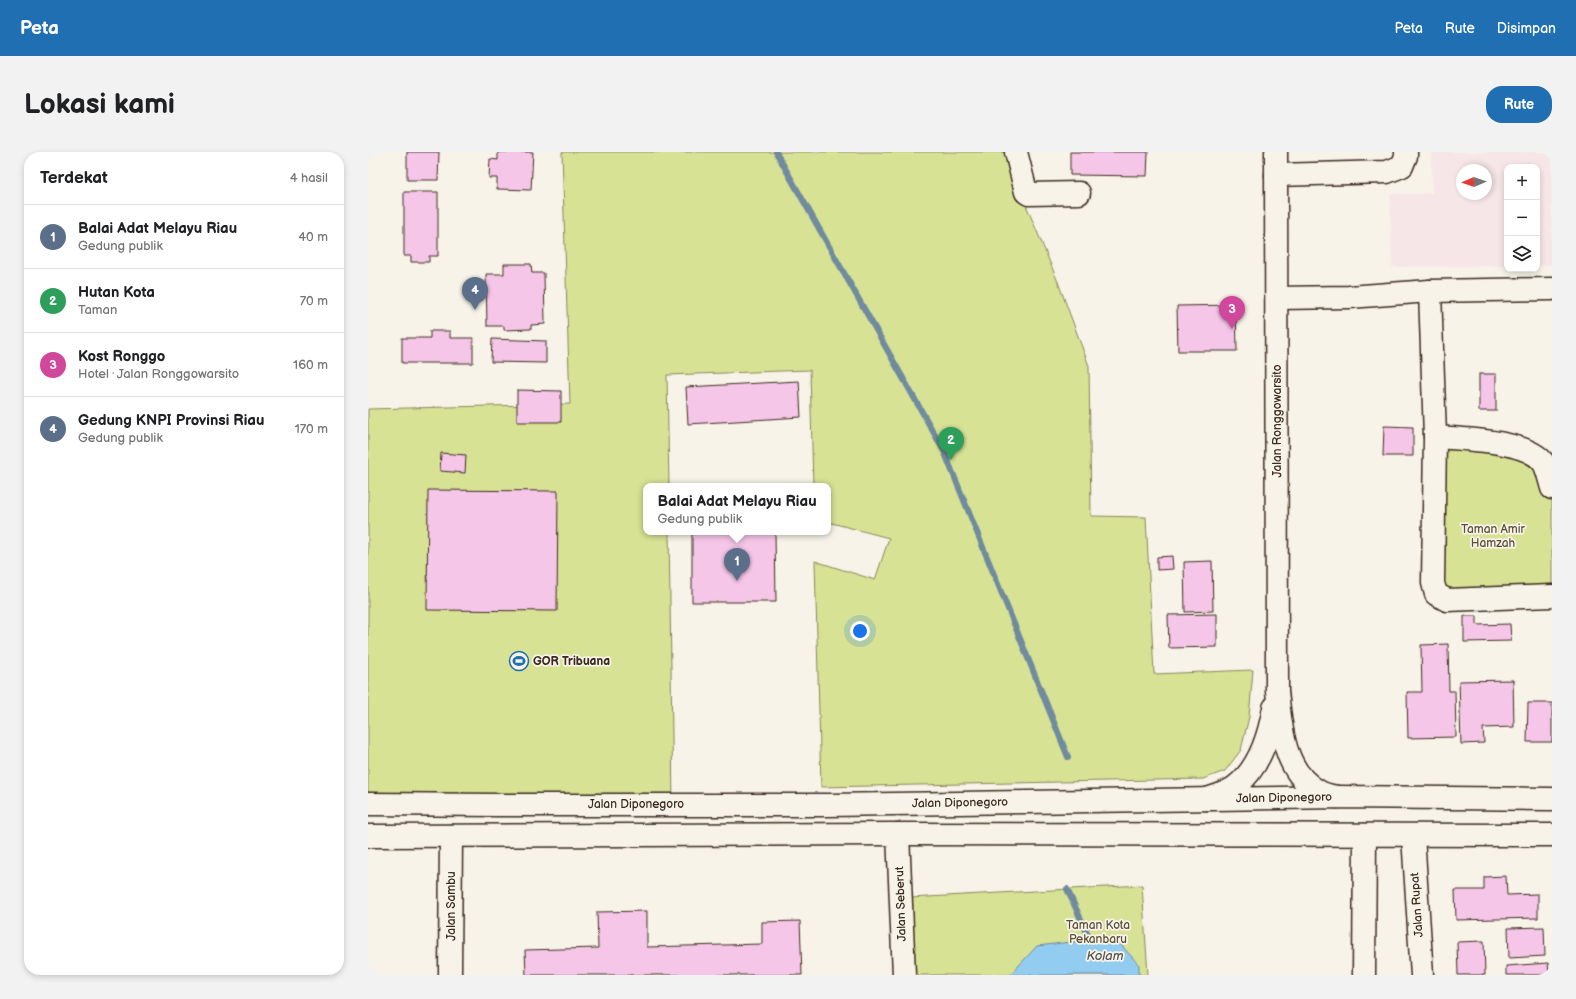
<!DOCTYPE html>
<html lang="id">
<head>
<meta charset="utf-8">
<style>
	:root { --surface:#fff; --page:#f2f2f2; --text:#202124; --muted:#757577; --line:#e0e0e0; --accent:#1f6fb2 }
	body { margin:0; font-family:"Balsamiq Sans",sans-serif; background:var(--page); color:var(--text) }
	.controls { position:absolute; right:12px; top:12px; display:grid; overflow:hidden; border-radius:8px; box-shadow:0 2px 6px #0003 }
	.controls button { width:36px; height:36px; display:grid; place-items:center; padding:0; border:0; border-bottom:1px solid var(--line); background:var(--surface); color:var(--text); font:20px sans-serif }
	.compass { position:absolute; left:1088px; top:12px; width:36px; height:36px; border-radius:50%; background:var(--surface); box-shadow:0 2px 6px #0003; rotate:268deg }
	.you { position:absolute; left:492px; top:479px; width:14px; height:14px; margin:-10px; border:3px solid #fff; border-radius:50%; background:#1a73e8; box-shadow:0 0 0 6px #1a73e833 }
	.badge { display:grid; place-items:center; width:26px; height:26px; border-radius:50%; background:var(--accent); color:#fff; font-size:13px; font-weight:700 }
	.pin { position:absolute; translate:-50% -33px; filter:drop-shadow(0 1px 2px #0008) }
	.pin::after { content:''; position:absolute; top:21px; width:14px; height:12px; background:inherit; clip-path:polygon(0 0,100% 0,50% 100%) }
	.popup { position:absolute; left:275px; top:331px; width:188px; height:52px; box-sizing:border-box; display:grid; place-content:center; border-radius:8px; background:var(--surface); filter:drop-shadow(0 1px 3px #0005); font-size:13px; white-space:nowrap; color:var(--muted) }
	.popup b { font-size:15px; color:var(--text) }
	.popup::after { content:''; position:absolute; left:50%; top:100%; margin-left:-8px; border:8px solid transparent; border-top-color:var(--surface) }
	.list { margin:0; padding:0; list-style:none }
	h2 { display:flex; justify-content:space-between; align-items:center; height:52px; margin:0; padding:0 16px; font-size:17px }
	h2 small { font-size:13px; font-weight:400; color:var(--muted) }
	.list li { display:grid; grid-template-columns:26px 1fr auto; gap:12px; align-items:center; box-sizing:border-box; height:64px; padding:0 16px; border-top:1px solid var(--line) }
	.list b { display:block; font-size:15px; white-space:nowrap }
	.list p { margin:0; font-size:13px; white-space:nowrap; color:var(--muted) }
	.list em { font-size:13px; font-style:normal; color:var(--muted) }
	.icon { flex:none; width:22px; height:22px; fill:none; stroke:currentColor; stroke-width:2; stroke-linecap:round; stroke-linejoin:round }
	.map { position:relative; flex:none; width:1184px; height:823px; overflow:hidden; border-radius:16px }
	header { display:flex; align-items:center; gap:24px; box-sizing:border-box; height:56px; padding:0 20px; background:var(--accent); color:#fff }
	header strong { font-size:19px }
	nav { display:flex; gap:22px; margin-inline-start:auto; font-size:14px }
	.intro { display:flex; align-items:center; justify-content:space-between; box-sizing:border-box; height:96px; padding:0 24px }
	h1 { margin:0; font-size:28px }
	.button { padding:10px 18px; border-radius:16px; background:var(--accent); color:#fff; font-size:14px; font-weight:700 }
	main { display:flex; gap:24px; padding:0 24px }
	aside { flex:1; background:var(--surface); border-radius:16px; box-shadow:0 2px 6px #0003 }
	.map>svg:first-child { display:block }
</style>
</head>
<body>
<header>
<strong>Peta</strong>
<nav><a>Peta</a><a>Rute</a><a>Disimpan</a></nav>
</header>
<div class="intro"><h1>Lokasi kami</h1><a class="button">Rute</a></div>
<main>
<aside>
<h2>Terdekat<small>4 hasil</small></h2>
<ul class="list">
<li><span class="badge" style="background:#5c6f8a">1</span><div><b>Balai Adat Melayu Riau</b><p>Gedung publik</p></div><em>40 m</em></li>
<li><span class="badge" style="background:#2e9e5b">2</span><div><b>Hutan Kota</b><p>Taman</p></div><em>70 m</em></li>
<li><span class="badge" style="background:#d1479c">3</span><div><b>Kost Ronggo</b><p>Hotel · Jalan Ronggowarsito</p></div><em>160 m</em></li>
<li><span class="badge" style="background:#5c6f8a">4</span><div><b>Gedung KNPI Provinsi Riau</b><p>Gedung publik</p></div><em>170 m</em></li>
</ul>
</aside>
<div class="map">
<svg width="1184" height="823" viewBox="0 0 1184 823">
	<rect width="100%" height="100%" fill="#f7f3e8"/>
	<filter id="ink" filterUnits="userSpaceOnUse"><feTurbulence type="fractalNoise" baseFrequency=".025" numOctaves="2"/><feDisplacementMap in="SourceGraphic" scale="8" xChannelSelector="R" yChannelSelector="G"/><feConvolveMatrix kernelMatrix="1 2 1 2 8 2 1 2 1" color-interpolation-filters="sRGB"/></filter>
	<g filter="url(#ink)">
		<path fill="#f7e6e8" fill-rule="evenodd" d="M 1063,0 L 1184,0 L 1184,113 L 1169,114 L 1169,15 L 1139,15 L 1139,114 L 1024,115 L 1022,42 L 1064,41 ZM 1094,18 L 1118,18 L 1118,42 L 1094,42 Z"/>
		<g fill="#d7e295" stroke="#89865a">
			<path d="M 194,0 L 643,0 L 651,36 L 690,130 L 721,214 L 723,364 L 778,365 L 786,522 L 885,518 L 881,565 L 873,598 L 857,619 L 835,627 L 453,635 L 447,409 L 507,428 L 521,386 L 460,370 L 460,334 L 445,334 L 442,218 L 299,223 L 301,334 L 278,334 L 278,380 L 301,380 L 305,652 L 0,651 L 0,257 L 202,252 Z"/>
			<path d="M 1067,285 L 1157,297 L 1184,336 L 1184,444 L 1068,442 Z"/>
			<path d="M 774,733 L 780,823 L 546,823 L 542,746 Z"/>
		</g>
		<path fill="#92ccf1" stroke="#6f8b9d" d="M 746,785 L 771,813 L 771,823 L 642,823 L 669,794 Z"/>
		<g fill="none" stroke-linecap="round" stroke-linejoin="round">
			<g stroke="#6f8b9d" stroke-width="6">
				<path d="M 408,0 L 576,299 L 700,605"/>
				<path d="M 699,737 L 722,787"/>
			</g>
		</g>
		<g fill="#f6c6e8" stroke="#3b2a1e">
			<path d="M 39,0 L 71,0 L 70,28 L 39,28 Z"/>
			<path d="M 130,0 L 165,0 L 163,38 L 129,37 L 129,26 L 121,26 L 122,7 L 130,8 Z"/>
			<path d="M 702,0 L 780,0 L 779,24 L 702,23 Z"/>
			<path d="M 36,40 L 70,40 L 70,104 L 61,104 L 61,110 L 43,110 L 43,104 L 36,104 Z"/>
			<path d="M 136,112 L 163,112 L 164,121 L 176,121 L 177,172 L 163,173 L 163,177 L 136,178 L 136,174 L 119,174 L 118,122 L 136,122 Z"/>
			<path d="M 868,153 L 869,199 L 810,199 L 809,154 Z"/>
			<path d="M 62,179 L 82,179 L 82,186 L 105,186 L 105,211 L 34,211 L 34,186 L 62,186 Z"/>
			<path d="M 124,187 L 178,189 L 178,211 L 123,210 Z"/>
			<rect x="1111" y="222" width="17" height="37"/>
			<path d="M 431,229 L 433,265 L 320,272 L 318,235 Z"/>
			<path d="M 149,238 L 193,239 L 193,270 L 149,270 Z"/>
			<path d="M 1016,274 L 1045,275 L 1045,304 L 1015,304 Z"/>
			<path d="M 73,301 L 98,303 L 97,321 L 72,319 Z"/>
			<path d="M 60,338 L 190,339 L 189,459 L 59,458 Z"/>
			<path d="M 324,380 L 407,380 L 408,450 L 324,450 Z"/>
			<path d="M 804,404 L 805,417 L 789,418 L 789,405 Z"/>
			<path d="M 844,409 L 845,459 L 817,460 L 816,410 Z"/>
			<path d="M 849,462 L 849,495 L 801,496 L 800,463 Z"/>
			<path d="M 1096,464 L 1109,464 L 1109,473 L 1142,472 L 1143,489 L 1096,490 Z"/>
			<path d="M 1080,492 L 1081,539 L 1087,539 L 1088,585 L 1040,586 L 1039,540 L 1054,540 L 1053,493 Z"/>
			<path d="M 1145,528 L 1146,575 L 1115,576 L 1116,591 L 1093,592 L 1091,529 Z"/>
			<path d="M 1160,551 L 1184,551 L 1184,590 L 1159,590 Z"/>
			<path d="M 1138,724 L 1139,743 L 1170,742 L 1170,766 L 1088,768 L 1087,738 L 1116,738 L 1116,725 Z"/>
			<path d="M 279,759 L 279,795 L 394,792 L 394,770 L 432,769 L 434,823 L 158,823 L 157,798 L 230,796 L 229,760 Z"/>
			<path d="M 1176,775 L 1177,804 L 1141,806 L 1140,776 Z"/>
			<path d="M 1116,789 L 1117,823 L 1090,823 L 1089,790 Z"/>
			<path d="M 1180,811 L 1181,823 L 1138,823 L 1138,814 Z"/>
		</g>
		<g fill="none" stroke-linecap="round" stroke-linejoin="round">
			<defs>
				<g id="minor">
					<path d="M 648,0 L 658,40 L 661,42 L 711,41"/>
					<path d="M 908,0 L 909,539 C 913,575 915,621 952,640 C 957,643 964,644 969,645"/>
					<path d="M 908,23 L 1019,20 L 1034,14 L 1038,4 L 1038,0"/>
					<path d="M 1062,139 L 1067,285 L 1065,431 L 1068,442 L 1079,448 L 1184,444"/>
					<path d="M 909,146 L 981,145 L 1062,139 L 1184,137"/>
					<path d="M 1067,285 C 1094,287 1158,288 1175,310 C 1179,315 1182,330 1184,336"/>
					<path d="M 839,647 C 848,644 859,641 867,635 C 891,617 901,584 906,556"/>
					<path d="M 530,682 L 536,823"/>
					<path d="M 1045,684 L 1054,823"/>
					<path d="M 82,823 L 83,684"/>
					<path d="M 996,823 L 997,683"/>
				</g>
				<g id="major">
					<path d="M 0,652 L 130,653 L 461,653 L 969,645 L 1184,647"/>
					<path d="M 0,684 L 530,682 L 1184,683"/>
				</g>
			</defs>
			<use href="#minor" stroke="#3b2a1e" stroke-width="25"/>
			<use href="#major" stroke="#3b2a1e" stroke-width="25"/>
			<use href="#minor" stroke="#f7f3e8" stroke-width="22"/>
			<use href="#major" stroke="#f7f3e8" stroke-width="22"/>
		</g>
	</g>
	<defs>
		<symbol id="stadium-ring" viewBox="-11 -11 22 22"><circle r="9.5" fill="#f7f3e8" stroke="#1f6fb2" stroke-width="1.5"/><path d="M0-5a6.5 5 0 1 0 0 10a6.5 5 0 1 0 0-10ZM-3.5-1.8h7v3.6h-7Z" fill="#1f6fb2"/></symbol>
	</defs>
	<g fill-rule="evenodd">
		<use href="#stadium-ring" x="140" y="498" width="22" height="22"/>
	</g>
	<g text-anchor="middle" dominant-baseline="central" stroke-width="3.5" stroke-linejoin="round" paint-order="stroke">
		<g font-size="12" fill="#3b2a1e" stroke="#f7f3e8">
			<text transform="translate(909 269) rotate(-90)">Jalan Ronggowarsito</text>
			<text transform="translate(916 646) rotate(-1)">Jalan Diponegoro</text>
			<text transform="translate(592 651) rotate(-1)">Jalan Diponegoro</text>
			<text x="268" y="652">Jalan Diponegoro</text>
			<text transform="translate(533 752) rotate(-92)">Jalan Seberut</text>
			<text transform="translate(1049 753) rotate(-94)">Jalan Rupat</text>
			<text transform="translate(83 754) rotate(-90)">Jalan Sambu</text>
		</g>
		<g font-size="12" fill="#5a4f36" stroke="#f7f3e8">
			<text x="1125" y="377">Taman Amir<tspan x="1125" dy="14">Hamzah</tspan></text>
			<text x="730" y="773">Taman Kota<tspan x="730" dy="14">Pekanbaru</tspan></text>
		</g>
		<g font-size="12" font-weight="bold" fill="#3b2a1e" stroke="#f7f3e8" text-anchor="start">
			<text x="165" y="509">GOR Tribuana</text>
		</g>
		<g font-size="13" font-style="italic" fill="#515253" stroke="#f7f3e8">
			<text x="737" y="804">Kolam</text>
		</g>
	</g>
</svg>
<div class="controls">
<button>+</button>
<button>−</button>
<button><svg class="icon" aria-label="layers" viewBox="0 0 24 24"><path d="M12 4l9 5-9 5-9-5zM3 14l9 5 9-5"/></svg></button>
</div>
<svg class="compass" viewBox="-18 -18 36 36"><path d="M0-13l5 13h-10z" fill="#e53935"/><path d="M0 13l5-13h-10z" fill="#757577"/></svg>
<div class="you"></div>
<div class="pin badge" style="left:369px;top:429px;background:#5c6f8a">1</div>
<div class="popup"><b>Balai Adat Melayu Riau</b>Gedung publik</div>
<div class="pin badge" style="left:583px;top:308px;background:#2e9e5b">2</div>
<div class="pin badge" style="left:864px;top:177px;background:#d1479c">3</div>
<div class="pin badge" style="left:107px;top:158px;background:#5c6f8a">4</div>
</div>
</main>
</body>
</html>
